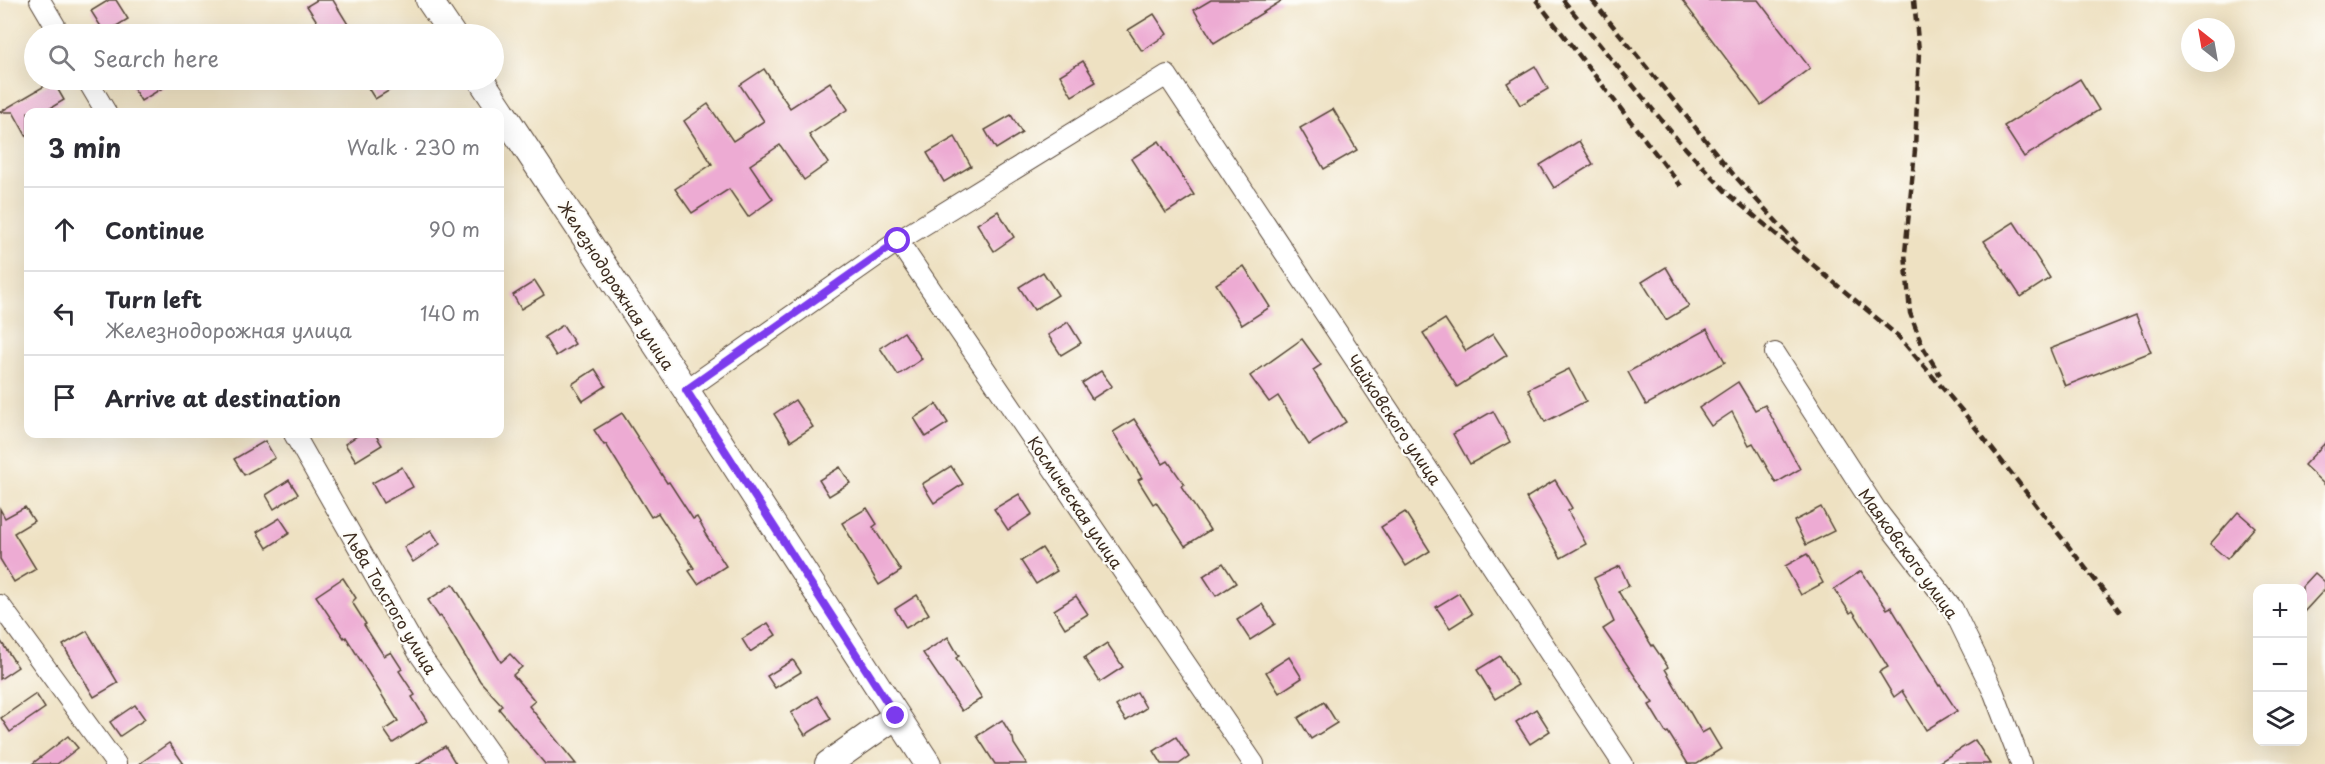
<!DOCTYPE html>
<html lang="en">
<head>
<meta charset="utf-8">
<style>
	:root { --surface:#fff; --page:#f7f7f7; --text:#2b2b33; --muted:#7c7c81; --line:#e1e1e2 }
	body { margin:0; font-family:"Playpen Sans",sans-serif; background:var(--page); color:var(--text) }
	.controls { position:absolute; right:18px; bottom:18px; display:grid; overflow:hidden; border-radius:12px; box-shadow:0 6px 24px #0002 }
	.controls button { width:54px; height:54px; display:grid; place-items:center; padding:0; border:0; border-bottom:2px solid var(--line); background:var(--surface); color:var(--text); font:30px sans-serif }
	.compass { position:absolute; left:2181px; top:18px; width:54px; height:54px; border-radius:50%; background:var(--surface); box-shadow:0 6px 24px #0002; rotate:329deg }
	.stop { position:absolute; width:18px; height:18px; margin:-14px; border:4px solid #7c3aed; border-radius:50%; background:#fff }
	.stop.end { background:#7c3aed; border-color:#fff; box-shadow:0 2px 6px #0008 }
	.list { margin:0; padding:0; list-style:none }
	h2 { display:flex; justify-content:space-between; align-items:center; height:78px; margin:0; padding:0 24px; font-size:26px }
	h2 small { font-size:20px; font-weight:400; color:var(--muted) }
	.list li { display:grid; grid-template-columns:39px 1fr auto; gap:18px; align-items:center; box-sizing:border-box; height:84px; padding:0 24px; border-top:2px solid var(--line) }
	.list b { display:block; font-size:22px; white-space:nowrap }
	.list p { margin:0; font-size:20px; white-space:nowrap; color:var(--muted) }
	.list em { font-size:20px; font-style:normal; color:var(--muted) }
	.icon { flex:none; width:33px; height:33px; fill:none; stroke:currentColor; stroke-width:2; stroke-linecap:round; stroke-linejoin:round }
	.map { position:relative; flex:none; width:2325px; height:764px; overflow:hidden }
	.search { position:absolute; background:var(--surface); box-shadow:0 6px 24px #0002; left:24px; top:24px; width:480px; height:66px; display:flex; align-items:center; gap:15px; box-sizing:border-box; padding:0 21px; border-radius:33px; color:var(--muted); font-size:22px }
	.panel { position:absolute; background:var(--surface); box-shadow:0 6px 24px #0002; left:24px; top:108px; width:480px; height:330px; border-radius:12px }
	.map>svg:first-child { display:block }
</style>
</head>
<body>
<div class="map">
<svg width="2325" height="764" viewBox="0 0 2325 764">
	<rect width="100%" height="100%" fill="#fdfcf7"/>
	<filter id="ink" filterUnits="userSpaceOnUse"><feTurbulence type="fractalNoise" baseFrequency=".0167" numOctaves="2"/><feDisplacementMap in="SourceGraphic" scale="12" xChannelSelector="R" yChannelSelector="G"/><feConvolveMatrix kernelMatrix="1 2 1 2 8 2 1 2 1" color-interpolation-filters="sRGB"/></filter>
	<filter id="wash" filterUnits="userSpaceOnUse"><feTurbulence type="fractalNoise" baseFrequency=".008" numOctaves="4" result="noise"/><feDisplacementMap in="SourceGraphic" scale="24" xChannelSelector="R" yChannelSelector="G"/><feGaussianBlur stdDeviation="1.35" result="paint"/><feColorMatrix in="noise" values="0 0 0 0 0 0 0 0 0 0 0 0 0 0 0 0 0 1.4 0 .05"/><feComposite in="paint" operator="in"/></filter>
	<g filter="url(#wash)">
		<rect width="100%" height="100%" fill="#eee1c2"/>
		<g id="blocks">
			<g fill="#edabd3">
				<path d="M 109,0 L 116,0 L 128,19 L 105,33 L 91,11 Z"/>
				<path d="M 317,0 L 333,0 L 354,34 L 325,34 L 307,6 Z"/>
				<path d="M 1211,0 L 1283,0 L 1214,43 L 1194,10 Z"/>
				<path d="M 1682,0 L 1758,0 L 1810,68 L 1761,105 Z"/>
				<path d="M 1154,14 L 1167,34 L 1142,51 L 1128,30 Z"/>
				<path d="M 1083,61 L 1096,82 L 1072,96 L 1060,75 Z"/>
				<path d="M 1535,66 L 1548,89 L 1520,105 L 1507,83 Z"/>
				<path d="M 764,69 L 790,108 L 830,82 L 848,109 L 809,135 L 828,163 L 804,180 L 780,145 L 750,165 L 773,199 L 748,217 L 729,189 L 692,213 L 675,189 L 712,164 L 684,121 L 708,104 L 733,141 L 764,121 L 740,85 Z"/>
				<path d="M 2080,79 L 2099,110 L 2024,157 L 2004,126 Z"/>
				<path d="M 143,80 L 176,80 L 141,101 L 132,86 Z"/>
				<path d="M 363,80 L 407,80 L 375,99 Z"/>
				<path d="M 53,81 L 64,100 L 44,112 L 28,112 L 28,139 L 13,112 L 0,112 Z"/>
				<path d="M 1333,109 L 1357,150 L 1324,169 L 1300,128 Z"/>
				<path d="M 1011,115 L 1022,133 L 996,149 L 985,130 Z"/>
				<path d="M 955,137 L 971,166 L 944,182 L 927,153 Z"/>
				<path d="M 1159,141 L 1194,195 L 1166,213 L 1131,159 Z"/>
				<path d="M 1579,141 L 1593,164 L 1554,188 L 1540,165 Z"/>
				<path d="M 998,211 L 1014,237 L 994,251 L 977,224 Z"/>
				<path d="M 2014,222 L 2050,278 L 2021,297 L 1984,241 Z"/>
				<path d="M 1244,266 L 1270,307 L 1242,325 L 1216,284 Z"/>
				<path d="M 1666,267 L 1689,306 L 1666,320 L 1642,282 Z"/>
				<path d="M 1043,272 L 1058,295 L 1034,310 L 1019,287 Z"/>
				<path d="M 535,281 L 544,295 L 521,309 L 513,295 Z"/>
				<path d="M 2136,315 L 2151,352 L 2065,386 L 2050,349 Z"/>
				<path d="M 1445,319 L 1466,351 L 1493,334 L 1507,355 L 1457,387 L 1423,333 Z"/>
				<path d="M 1068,322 L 1081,343 L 1061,355 L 1048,335 Z"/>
				<path d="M 563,325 L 575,344 L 556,356 L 544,337 Z"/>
				<path d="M 1707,329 L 1725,362 L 1646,405 L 1628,372 Z"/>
				<path d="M 904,332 L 922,359 L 898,375 L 880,348 Z"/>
				<path d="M 1302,339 L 1321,365 L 1313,370 L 1346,422 L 1309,445 L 1278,396 L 1269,402 L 1250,376 Z"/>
				<path d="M 595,369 L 606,386 L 583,401 L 572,384 Z"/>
				<path d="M 1569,369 L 1586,401 L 1545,422 L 1528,389 Z"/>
				<path d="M 1101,371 L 1112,386 L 1092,399 L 1082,383 Z"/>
				<path d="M 1738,382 L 1755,410 L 1765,405 L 1800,469 L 1776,483 L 1753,443 L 1749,445 L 1732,412 L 1711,426 L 1699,408 Z"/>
				<path d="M 795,400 L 813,427 L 791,441 L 774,414 Z"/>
				<path d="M 936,404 L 948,423 L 926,437 L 914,418 Z"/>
				<path d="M 1493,411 L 1510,442 L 1470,464 L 1453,434 Z"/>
				<path d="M 622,413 L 667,483 L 669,482 L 693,519 L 697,517 L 705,531 L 704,532 L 726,566 L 698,584 L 689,571 L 694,568 L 658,513 L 651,517 L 606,444 L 604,445 L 594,430 Z"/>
				<path d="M 1134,419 L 1163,464 L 1168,461 L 1184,484 L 1181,486 L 1210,530 L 1185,546 L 1156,502 L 1153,504 L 1138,480 L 1142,478 L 1113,432 Z"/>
				<path d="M 360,434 L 375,434 L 382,445 L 356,461 L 345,444 Z"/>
				<path d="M 265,441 L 275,458 L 244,475 L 234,459 Z"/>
				<path d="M 2325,443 L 2325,485 L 2304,465 Z"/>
				<path d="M 951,466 L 963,484 L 934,503 L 922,484 Z"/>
				<path d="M 402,467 L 413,487 L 383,503 L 372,483 Z"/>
				<path d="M 840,467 L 850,483 L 829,496 L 819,480 Z"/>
				<path d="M 289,480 L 298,494 L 274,509 L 266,495 Z"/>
				<path d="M 1555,480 L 1572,508 L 1568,511 L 1586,544 L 1561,558 L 1526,498 Z"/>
				<path d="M 1019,494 L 1032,514 L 1008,530 L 994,509 Z"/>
				<path d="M 25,507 L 34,521 L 14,533 L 36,569 L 14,582 L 0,559 L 0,509 L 5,518 Z"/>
				<path d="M 1821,507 L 1834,531 L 1806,545 L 1794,521 Z"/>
				<path d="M 867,508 L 877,524 L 873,527 L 901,571 L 879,585 L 842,523 Z"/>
				<path d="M 1405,512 L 1430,551 L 1406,566 L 1381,527 Z"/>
				<path d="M 2238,512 L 2255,527 L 2227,559 L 2210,544 Z"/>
				<path d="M 280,518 L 290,533 L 267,548 L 257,532 Z"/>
				<path d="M 431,530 L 440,544 L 413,562 L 404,547 Z"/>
				<path d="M 1042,548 L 1057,571 L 1036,584 L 1021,561 Z"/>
				<path d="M 1807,554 L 1823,583 L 1801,595 L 1785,566 Z"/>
				<path d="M 1223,563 L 1236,583 L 1216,596 L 1203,576 Z"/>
				<path d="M 1620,566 L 1629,586 L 1618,591 L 1652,646 L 1653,645 L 1668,667 L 1665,669 L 1702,733 L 1709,729 L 1721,749 L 1697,764 L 1688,764 L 1668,732 L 1666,733 L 1649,705 L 1653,703 L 1603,629 L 1614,622 L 1594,578 Z"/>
				<path d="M 1861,571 L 1887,609 L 1891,607 L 1939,686 L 1940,685 L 1957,711 L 1926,730 L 1902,691 L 1894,697 L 1879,672 L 1888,667 L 1853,611 L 1850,613 L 1834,589 Z"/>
				<path d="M 2315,573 L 2325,582 L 2325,589 L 2302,614 L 2302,587 Z"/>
				<path d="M 343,578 L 356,598 L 352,602 L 366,624 L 364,625 L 384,656 L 391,652 L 402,669 L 399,671 L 415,695 L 412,697 L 427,721 L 393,743 L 384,730 L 398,721 L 346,637 L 344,638 L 316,596 Z"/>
				<path d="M 453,584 L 501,662 L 510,654 L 522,667 L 513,675 L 535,701 L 529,706 L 576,764 L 545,764 L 499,709 L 502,705 L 480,681 L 441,616 L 439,617 L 428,600 Z"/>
				<path d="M 1459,593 L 1472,614 L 1450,628 L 1436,607 Z"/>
				<path d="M 917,595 L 929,614 L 906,628 L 895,609 Z"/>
				<path d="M 1076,596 L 1088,614 L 1065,628 L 1054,610 Z"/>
				<path d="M 1262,604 L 1275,624 L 1250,640 L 1237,620 Z"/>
				<path d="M 768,623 L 776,635 L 750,652 L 742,639 Z"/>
				<path d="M 87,631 L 118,683 L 94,697 L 63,645 Z"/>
				<path d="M 948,637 L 959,656 L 956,658 L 982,698 L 962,711 L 923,653 Z"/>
				<path d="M 0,640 L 18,667 L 0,679 Z"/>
				<path d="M 1107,643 L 1123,667 L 1100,682 L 1084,658 Z"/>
				<path d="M 1500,656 L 1518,685 L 1495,699 L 1477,670 Z"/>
				<path d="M 1289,657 L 1302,678 L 1279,693 L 1266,672 Z"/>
				<path d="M 793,660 L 801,672 L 775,688 L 767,676 Z"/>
				<path d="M 1137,692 L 1146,708 L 1126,721 L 1116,706 Z"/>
				<path d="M 36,694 L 45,708 L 10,732 L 1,718 Z"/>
				<path d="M 817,696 L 831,719 L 805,735 L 791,713 Z"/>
				<path d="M 1324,702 L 1337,723 L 1311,739 L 1298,718 Z"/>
				<path d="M 135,705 L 145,719 L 120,736 L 110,722 Z"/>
				<path d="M 1536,709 L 1550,731 L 1530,744 L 1516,722 Z"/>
				<path d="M 1002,720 L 1013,738 L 1014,744 L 1027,764 L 995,764 L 977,736 Z"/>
				<path d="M 68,736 L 78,748 L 57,764 L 32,764 Z"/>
				<path d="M 1176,737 L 1189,757 L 1179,764 L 1162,764 L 1154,751 Z"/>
				<path d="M 1975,740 L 1990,764 L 1936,764 Z"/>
				<path d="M 169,743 L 184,764 L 139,764 Z"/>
				<path d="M 445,746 L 456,764 L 417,764 Z"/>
			</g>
		</g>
	</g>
	<g filter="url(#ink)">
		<use href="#blocks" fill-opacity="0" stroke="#564537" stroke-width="1.5"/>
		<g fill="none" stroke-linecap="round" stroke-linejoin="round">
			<defs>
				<g id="minor">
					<path d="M 40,0 L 60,34"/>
					<path d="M 87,80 L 106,112"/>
					<path d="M 898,241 L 1254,764"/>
					<path d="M 1775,353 L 1875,508 L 1953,609 L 1994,693 L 2021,764"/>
					<path d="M 686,390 L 898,241 L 1167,75 L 1623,764"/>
					<path d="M 294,434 L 418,652 L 497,764"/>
					<path d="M 0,605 L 116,764"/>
				</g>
				<g id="tertiary">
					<path d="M 429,0 L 452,34"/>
					<path d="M 481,80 L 686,390 L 928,764"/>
					<path d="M 828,764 L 896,716"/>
				</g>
			</defs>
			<use href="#minor" stroke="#564537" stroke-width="22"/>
			<use href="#tertiary" stroke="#564537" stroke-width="28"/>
			<use href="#minor" stroke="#fff" stroke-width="20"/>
			<use href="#tertiary" stroke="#fff" stroke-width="26"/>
			<g stroke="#3b2a1e" stroke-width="4.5" stroke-dasharray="9 4.5" stroke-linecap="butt">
				<path d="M 1536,0 L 1681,186"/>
				<path d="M 1563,0 L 1677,139 L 1727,193 L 1898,336 L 1964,413 L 2120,612"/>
				<path d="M 1592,0 L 1733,174 L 1797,244"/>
				<path d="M 1914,0 L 1919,51 L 1915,150 L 1905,253 L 1910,313 L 1923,347 L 1940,375"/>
			</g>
		</g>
	</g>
	<g fill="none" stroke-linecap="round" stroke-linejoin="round" filter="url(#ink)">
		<path stroke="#7c3aed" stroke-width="8" d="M 896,716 L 686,390 L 898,241"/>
	</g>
	<g text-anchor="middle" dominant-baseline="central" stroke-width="4.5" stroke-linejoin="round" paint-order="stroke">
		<g font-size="16" fill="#3b2a1e" stroke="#fdfcf7">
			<text transform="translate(617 285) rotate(57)">Железнодорожная улица</text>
			<text transform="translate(1395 419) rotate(56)">Чайковского улица</text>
			<text transform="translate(1076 502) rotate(56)">Космическая улица</text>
			<text transform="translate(1909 553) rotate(54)">Маяковского улица</text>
			<text transform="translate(391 602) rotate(59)">Льва Толстого улица</text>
		</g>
	</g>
</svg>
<div class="controls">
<button>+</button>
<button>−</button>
<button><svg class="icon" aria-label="layers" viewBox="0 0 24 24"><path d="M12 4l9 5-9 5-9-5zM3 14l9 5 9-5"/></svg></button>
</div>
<svg class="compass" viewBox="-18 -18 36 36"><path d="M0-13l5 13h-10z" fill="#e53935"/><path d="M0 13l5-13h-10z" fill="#7c7c81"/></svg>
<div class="stop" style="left:898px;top:241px"></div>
<div class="stop end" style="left:896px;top:716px"></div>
<div class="search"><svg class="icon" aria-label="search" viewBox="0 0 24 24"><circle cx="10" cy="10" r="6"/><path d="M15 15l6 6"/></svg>Search here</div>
<section class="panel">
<h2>3 min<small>Walk · 230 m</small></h2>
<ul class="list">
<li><svg class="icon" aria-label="ahead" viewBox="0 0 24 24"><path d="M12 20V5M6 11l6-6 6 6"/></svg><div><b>Continue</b></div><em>90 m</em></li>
<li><svg class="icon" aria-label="left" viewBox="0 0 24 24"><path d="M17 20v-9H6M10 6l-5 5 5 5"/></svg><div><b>Turn left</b><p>Железнодорожная улица</p></div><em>140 m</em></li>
<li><svg class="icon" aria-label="arrive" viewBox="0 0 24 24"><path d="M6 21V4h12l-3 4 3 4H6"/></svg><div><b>Arrive at destination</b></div></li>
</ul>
</section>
</div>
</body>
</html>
